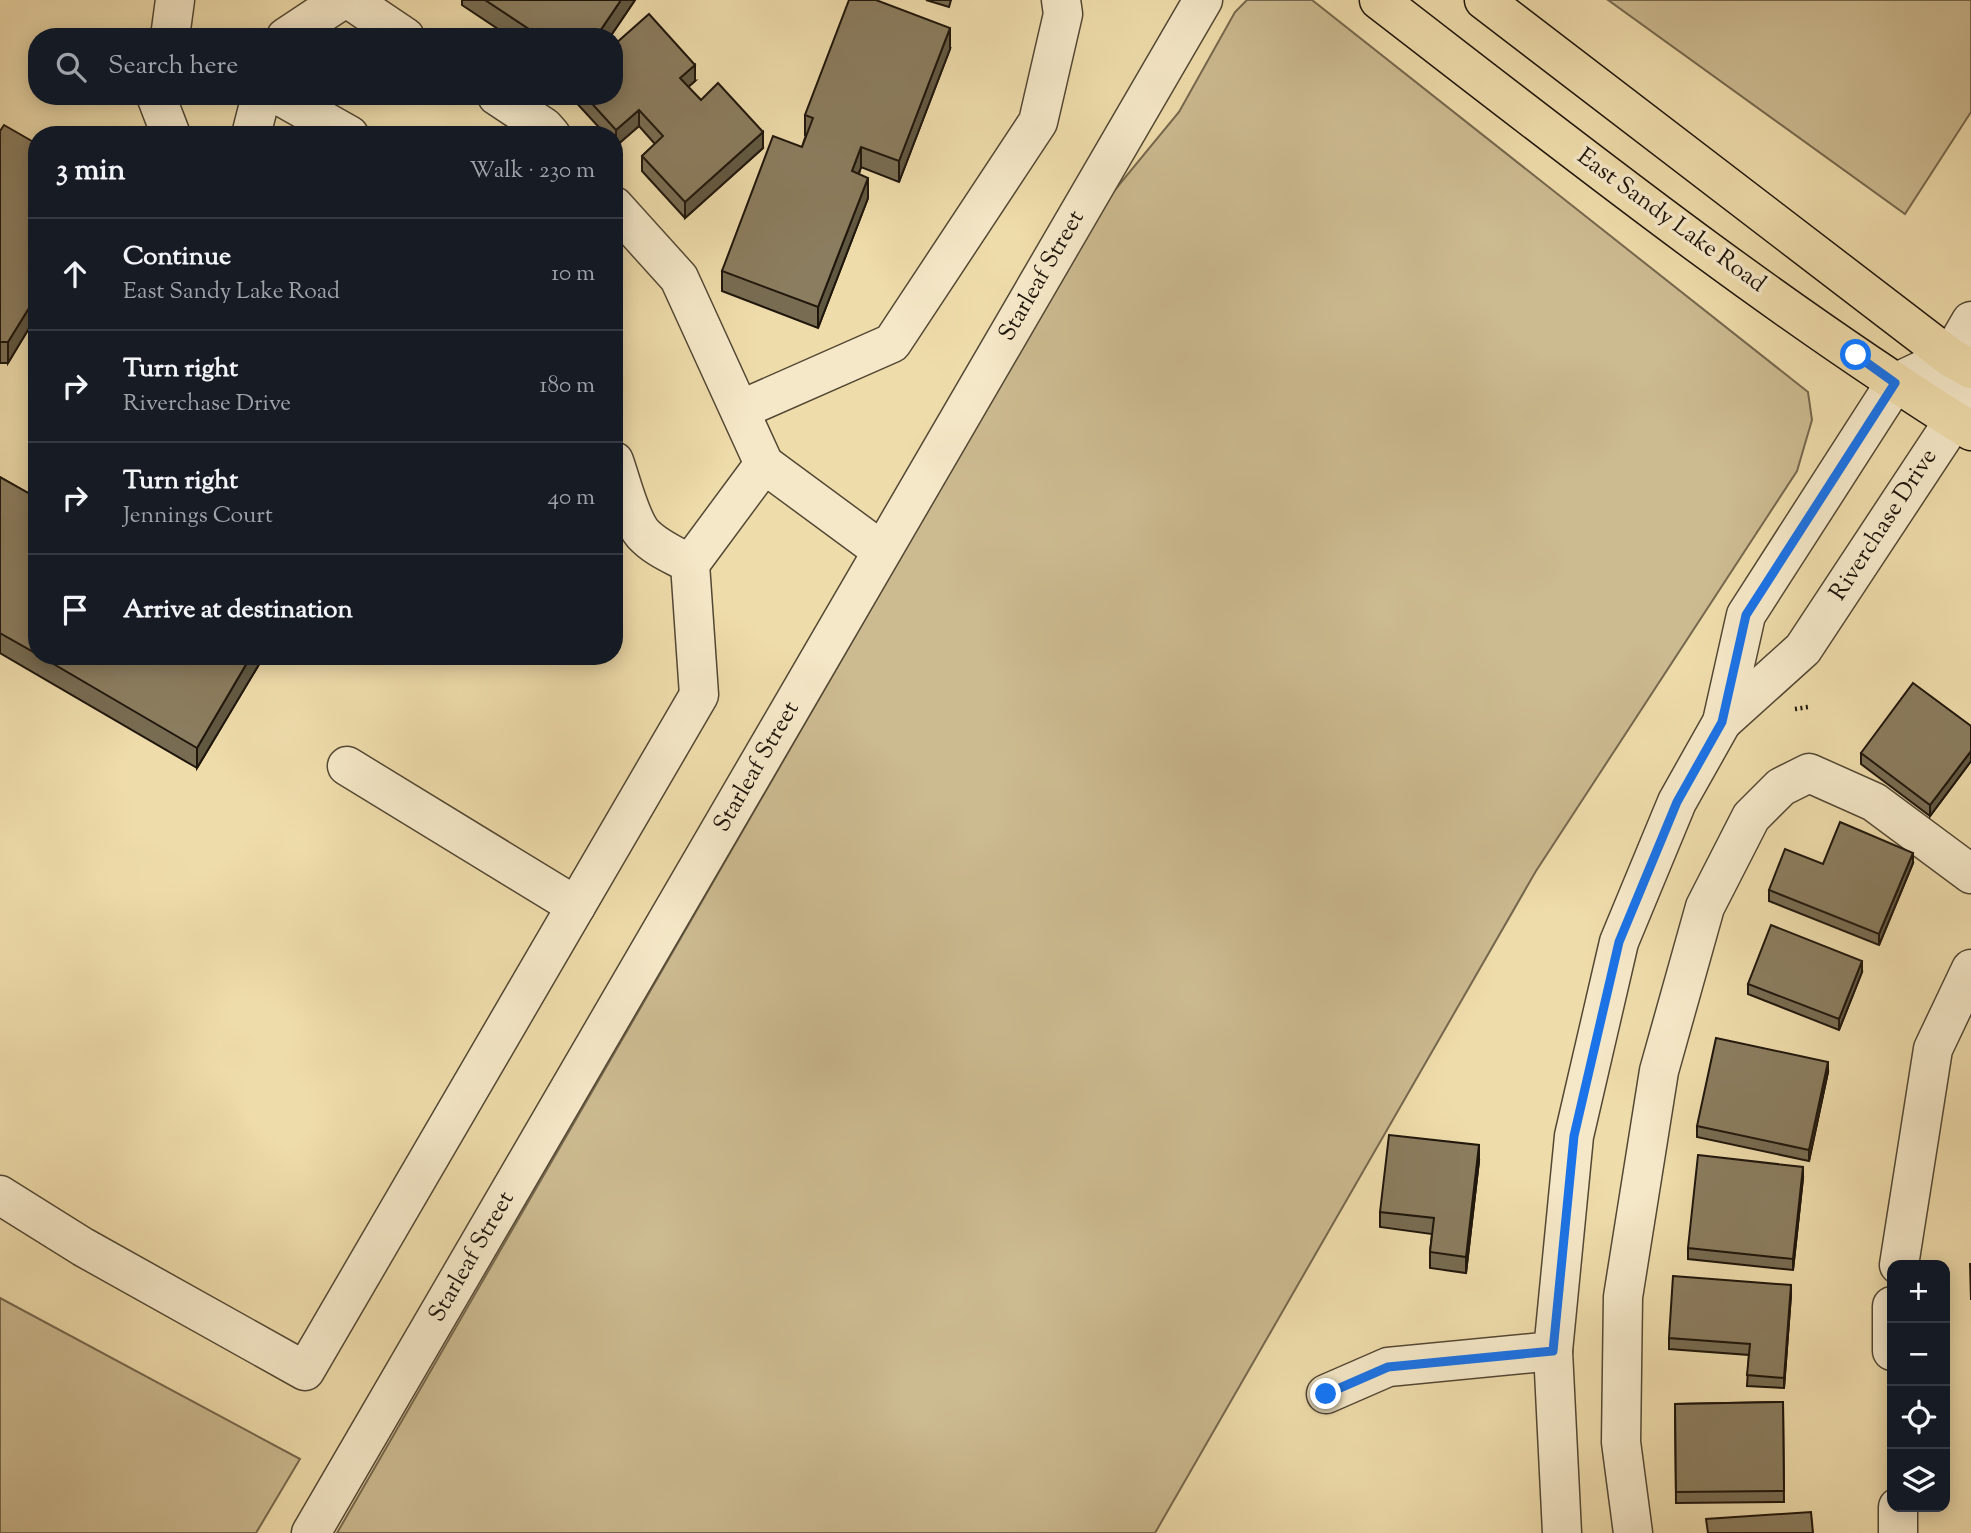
<!DOCTYPE html>
<html lang="en">
<head>
<meta charset="utf-8">
<style>
	:root { --surface:#171b24; --page:#20242c; --text:#f1f3f6; --muted:#9ea1a6; --line:#363941 }
	body { margin:0; font-family:"Sorts Mill Goudy",serif; background:var(--page); color:var(--text) }
	.controls { position:absolute; right:21px; bottom:21px; display:grid; overflow:hidden; border-radius:14px; box-shadow:0 4px 18px #0003 }
	.controls button { width:63px; height:63px; display:grid; place-items:center; padding:0; border:0; border-bottom:2px solid var(--line); background:var(--surface); color:var(--text); font:35px sans-serif }
	.stop { position:absolute; width:21px; height:21px; margin:-16px; border:5px solid #1a73e8; border-radius:50%; background:#fff }
	.stop.end { background:#1a73e8; border-color:#fff; box-shadow:0 2px 7px #0008 }
	.list { margin:0; padding:0; list-style:none }
	h2 { display:flex; justify-content:space-between; align-items:center; height:91px; margin:0; padding:0 28px; font-size:30px }
	h2 small { font-size:23px; font-weight:400; color:var(--muted) }
	.list li { display:grid; grid-template-columns:46px 1fr auto; gap:21px; align-items:center; box-sizing:border-box; height:112px; padding:0 28px; border-top:2px solid var(--line) }
	.list b { display:block; font-size:26px; white-space:nowrap }
	.list p { margin:0; font-size:23px; white-space:nowrap; color:var(--muted) }
	.list em { font-size:23px; font-style:normal; color:var(--muted) }
	.icon { flex:none; width:38px; height:38px; fill:none; stroke:currentColor; stroke-width:2; stroke-linecap:round; stroke-linejoin:round }
	.map { position:relative; flex:none; width:1971px; height:1533px; overflow:hidden }
	.search { position:absolute; background:var(--surface); box-shadow:0 4px 18px #0003; left:28px; top:28px; width:595px; height:77px; display:flex; align-items:center; gap:18px; box-sizing:border-box; padding:0 24px; border-radius:28px; color:var(--muted); font-size:26px }
	.panel { position:absolute; background:var(--surface); box-shadow:0 4px 18px #0003; left:28px; top:126px; width:595px; height:539px; border-radius:28px }
	.map>svg:first-child { display:block }
</style>
</head>
<body>
<div class="map">
<svg width="1971" height="1533" viewBox="0 0 1971 1533">
	<rect width="100%" height="100%" fill="#efdcab"/>
	<filter id="stains"><feTurbulence type="fractalNoise" baseFrequency=".00286" numOctaves="4"/><feColorMatrix values="0 0 0 0 .2 0 0 0 0 .09 0 0 0 0 .02 0 0 0 .5 -.17"/></filter>
	<radialGradient id="worn" r=".72"><stop offset=".6" stop-color="#630" stop-opacity="0"/><stop offset="1" stop-color="#630" stop-opacity=".3"/></radialGradient>
	<g fill="#ccba90" stroke="#76684e" stroke-width="2">
		<path d="M 1247,0 L 1312,0 L 1808,392 L 1812,420 L 1797,471 L 1536,871 L 1155,1533 L 337,1533 L 1109,197 L 1179,112 L 1235,12 Z"/>
		<path d="M 1608,0 L 1971,0 L 1971,112 L 1905,214 Z"/>
		<path d="M 0,1298 L 300,1459 L 256,1533 L 0,1533 Z"/>
	</g>
	<g fill="none" stroke-linecap="round" stroke-linejoin="round">
		<defs>
			<g id="minor">
				<path d="M 350,0 L 405,37"/>
				<path d="M 170,37 L 175,0"/>
				<path d="M 286,37 L 342,0"/>
				<path d="M 156,96 L 171,135"/>
				<path d="M 280,96 L 349,135"/>
				<path d="M 497,96 L 544,127 L 551,135"/>
				<path d="M 251,135 L 261,96"/>
				<path d="M 1950,357 L 1971,321"/>
				<path d="M 740,410 L 892,343 L 1038,122 L 1063,14 L 1061,0"/>
				<path d="M 614,461 C 621,480 630,519 643,534 C 656,548 674,555 690,564"/>
				<path d="M 764,464 L 882,551"/>
				<path d="M 1722,722 L 1803,649 L 1954,420 L 1950,357"/>
				<path d="M 347,766 L 576,906"/>
				<path d="M 0,1195 L 83,1247 L 305,1371 L 699,695 L 690,564 L 764,464 L 679,278 L 614,206"/>
				<path d="M 1899,1265 L 1933,1049 L 1971,969"/>
				<path d="M 1892,1306 L 1892,1351"/>
				<path d="M 1326,1394 L 1388,1367 L 1553,1351"/>
				<path d="M 1898,1507 L 1898,1533"/>
				<path d="M 311,1533 L 1203,0"/>
				<path d="M 1562,1533 L 1553,1351 L 1574,1136 L 1619,942 L 1677,802 L 1722,722 L 1746,615 L 1895,383 L 1950,357"/>
				<path d="M 1633,1533 L 1621,1442 L 1623,1297 L 1659,1071 L 1705,907 L 1751,817 L 1781,787 L 1809,773 L 1874,802 L 1971,874"/>
			</g>
			<g id="major">
				<path d="M 1379,0 C 1571,148 1765,302 1971,431"/>
				<path d="M 1484,0 L 1950,357 L 1971,369"/>
			</g>
		</defs>
		<use href="#minor" stroke="#534834" stroke-width="41"/>
		<use href="#major" stroke="#1f160c" stroke-width="41"/>
		<path stroke="#1f160c" stroke-width="4.5" stroke-dasharray="2 3.5" stroke-linecap="butt" d="M 1795,709 L 1808,707"/>
		<use href="#minor" stroke="#f5e8c8" stroke-width="38"/>
		<use href="#major" stroke="#efdcab" stroke-width="38"/>
	</g>
	<g fill="#786c52" stroke="#1f160c" stroke-width="2">
		<path d="M 462,0 L 635,0 L 610,37 L 510,37 L 462,5 Z"/>
		<path d="M 926,0 L 951,0 L 949,7 Z"/>
		<path d="M 950,49 L 899,182 L 861,167 L 859,174 L 868,198 L 818,328 L 722,291 L 722,271 L 802,147 L 806,135 L 805,135 L 805,115 Z"/>
		<path d="M 695,81 L 688,87 L 701,100 L 763,148 L 685,218 L 642,171 L 642,156 L 655,144 L 639,126 L 616,146 L 614,144 L 614,135 L 606,135 L 573,99 L 573,96 L 614,96 Z"/>
		<path d="M 0,131 L 37,144 L 37,315 L 8,363 L 0,363 Z"/>
		<path d="M 0,477 L 37,498 L 37,656 L 264,656 L 197,768 L 0,653 Z"/>
		<path d="M 1971,726 L 1971,761 L 1930,816 L 1861,764 L 1861,753 Z"/>
		<path d="M 1913,863 L 1879,945 L 1769,901 L 1769,890 L 1823,864 Z"/>
		<path d="M 1862,972 L 1839,1030 L 1748,994 L 1748,984 Z"/>
		<path d="M 1828,1072 L 1809,1161 L 1697,1137 L 1697,1126 Z"/>
		<path d="M 1479,1161 L 1466,1273 L 1430,1268 L 1430,1252 L 1432,1234 L 1380,1227 L 1380,1212 Z"/>
		<path d="M 1803,1178 L 1793,1270 L 1688,1259 L 1688,1248 Z"/>
		<path d="M 1791,1295 L 1784,1388 L 1747,1386 L 1749,1355 L 1669,1349 L 1669,1338 Z"/>
		<path d="M 1783,1402 L 1784,1502 L 1676,1503 L 1675,1404 Z"/>
	</g>
	<g fill="#615842" stroke="#1f160c" stroke-width="2">
		<path d="M 621,0 L 635,0 L 610,37 L 596,37 Z"/>
		<path d="M 950,28 L 950,49 L 899,182 L 899,161 Z"/>
		<path d="M 695,65 L 695,81 L 680,94 L 680,78 Z"/>
		<path d="M 639,110 L 639,126 L 616,146 L 616,130 Z"/>
		<path d="M 763,132 L 763,148 L 685,218 L 685,202 Z"/>
		<path d="M 861,147 L 861,167 L 852,192 L 852,171 Z"/>
		<path d="M 868,178 L 868,198 L 818,328 L 818,307 Z"/>
		<path d="M 37,295 L 37,315 L 8,363 L 8,342 Z"/>
		<path d="M 251,656 L 264,656 L 197,768 L 197,748 Z"/>
		<path d="M 1971,751 L 1971,761 L 1930,816 L 1930,805 Z"/>
		<path d="M 1913,853 L 1913,863 L 1879,945 L 1879,934 Z"/>
		<path d="M 1862,961 L 1862,972 L 1839,1030 L 1839,1019 Z"/>
		<path d="M 1828,1062 L 1828,1072 L 1809,1161 L 1809,1150 Z"/>
		<path d="M 1479,1145 L 1479,1161 L 1466,1273 L 1466,1257 Z"/>
		<path d="M 1803,1167 L 1803,1178 L 1793,1270 L 1793,1259 Z"/>
		<path d="M 1791,1285 L 1791,1295 L 1784,1388 L 1784,1378 Z"/>
	</g>
	<g fill="#8b7d5f" stroke="#1f160c" stroke-width="2">
		<path d="M 485,0 L 621,0 L 596,37 L 541,37 Z"/>
		<path d="M 849,0 L 876,0 L 950,28 L 899,161 L 861,147 L 852,171 L 868,178 L 818,307 L 722,271 L 773,136 L 802,147 L 813,118 L 805,115 Z"/>
		<path d="M 649,14 L 695,65 L 680,78 L 701,100 L 718,83 L 763,132 L 685,202 L 642,156 L 663,136 L 639,110 L 616,130 L 585,96 L 614,96 L 614,45 Z"/>
		<path d="M 4,125 L 37,144 L 37,295 L 8,342 L 0,342 L 0,131 Z"/>
		<path d="M 0,477 L 37,498 L 37,654 L 0,633 Z"/>
		<path d="M 40,656 L 251,656 L 197,748 Z"/>
		<path d="M 1913,683 L 1971,726 L 1971,751 L 1930,805 L 1861,753 Z"/>
		<path d="M 1840,822 L 1913,853 L 1879,934 L 1769,890 L 1785,849 L 1823,864 Z"/>
		<path d="M 1771,925 L 1862,961 L 1839,1019 L 1748,984 Z"/>
		<path d="M 1716,1038 L 1828,1062 L 1809,1150 L 1697,1126 Z"/>
		<path d="M 1389,1135 L 1479,1145 L 1466,1257 L 1430,1252 L 1434,1218 L 1380,1212 Z"/>
		<path d="M 1698,1155 L 1803,1167 L 1793,1259 L 1688,1248 Z"/>
		<path d="M 1970,1264 L 1971,1264 L 1971,1300 Z"/>
		<path d="M 1673,1276 L 1791,1285 L 1784,1378 L 1747,1375 L 1750,1344 L 1669,1338 Z"/>
		<path d="M 1783,1402 L 1784,1491 L 1676,1492 L 1675,1404 Z"/>
		<path d="M 1811,1512 L 1813,1533 L 1708,1533 L 1706,1519 Z"/>
	</g>
	<g fill="none" stroke-linecap="round" stroke-linejoin="round">
		<path stroke="#1a73e8" stroke-width="9" d="M 1326,1394 L 1388,1367 L 1553,1351 L 1574,1136 L 1619,942 L 1677,802 L 1722,722 L 1746,615 L 1895,383 L 1856,355"/>
	</g>
	<g text-anchor="middle" dominant-baseline="central" stroke-width="7" stroke-linejoin="round" paint-order="stroke">
		<g font-size="24" fill="#1f160c" stroke="#f5e8c8">
			<text transform="translate(1671 221) rotate(36)">East Sandy Lake Road</text>
			<text transform="translate(1042 276) rotate(-60)">Starleaf Street</text>
			<text transform="translate(1884 525) rotate(-57)">Riverchase Drive</text>
			<text transform="translate(757 767) rotate(-60)">Starleaf Street</text>
			<text transform="translate(472 1257) rotate(-60)">Starleaf Street</text>
		</g>
	</g>
	<rect width="100%" height="100%" filter="url(#stains)"/>
	<rect width="100%" height="100%" fill="url(#worn)"/>
</svg>
<div class="controls">
<button>+</button>
<button>−</button>
<button><svg class="icon" aria-label="locate" viewBox="0 0 24 24"><circle cx="12" cy="12" r="6"/><path d="M12 2v4M12 18v4M2 12h4M18 12h4"/></svg></button>
<button><svg class="icon" aria-label="layers" viewBox="0 0 24 24"><path d="M12 4l9 5-9 5-9-5zM3 14l9 5 9-5"/></svg></button>
</div>
<div class="stop" style="left:1856px;top:355px"></div>
<div class="stop end" style="left:1326px;top:1394px"></div>
<div class="search"><svg class="icon" aria-label="search" viewBox="0 0 24 24"><circle cx="10" cy="10" r="6"/><path d="M15 15l6 6"/></svg>Search here</div>
<section class="panel">
<h2>3 min<small>Walk · 230 m</small></h2>
<ul class="list">
<li><svg class="icon" aria-label="ahead" viewBox="0 0 24 24"><path d="M12 20V5M6 11l6-6 6 6"/></svg><div><b>Continue</b><p>East Sandy Lake Road</p></div><em>10 m</em></li>
<li><svg class="icon" aria-label="right" viewBox="0 0 24 24"><path d="M7 20v-9h11M14 6l5 5-5 5"/></svg><div><b>Turn right</b><p>Riverchase Drive</p></div><em>180 m</em></li>
<li><svg class="icon" aria-label="right" viewBox="0 0 24 24"><path d="M7 20v-9h11M14 6l5 5-5 5"/></svg><div><b>Turn right</b><p>Jennings Court</p></div><em>40 m</em></li>
<li><svg class="icon" aria-label="arrive" viewBox="0 0 24 24"><path d="M6 21V4h12l-3 4 3 4H6"/></svg><div><b>Arrive at destination</b></div></li>
</ul>
</section>
</div>
</body>
</html>
